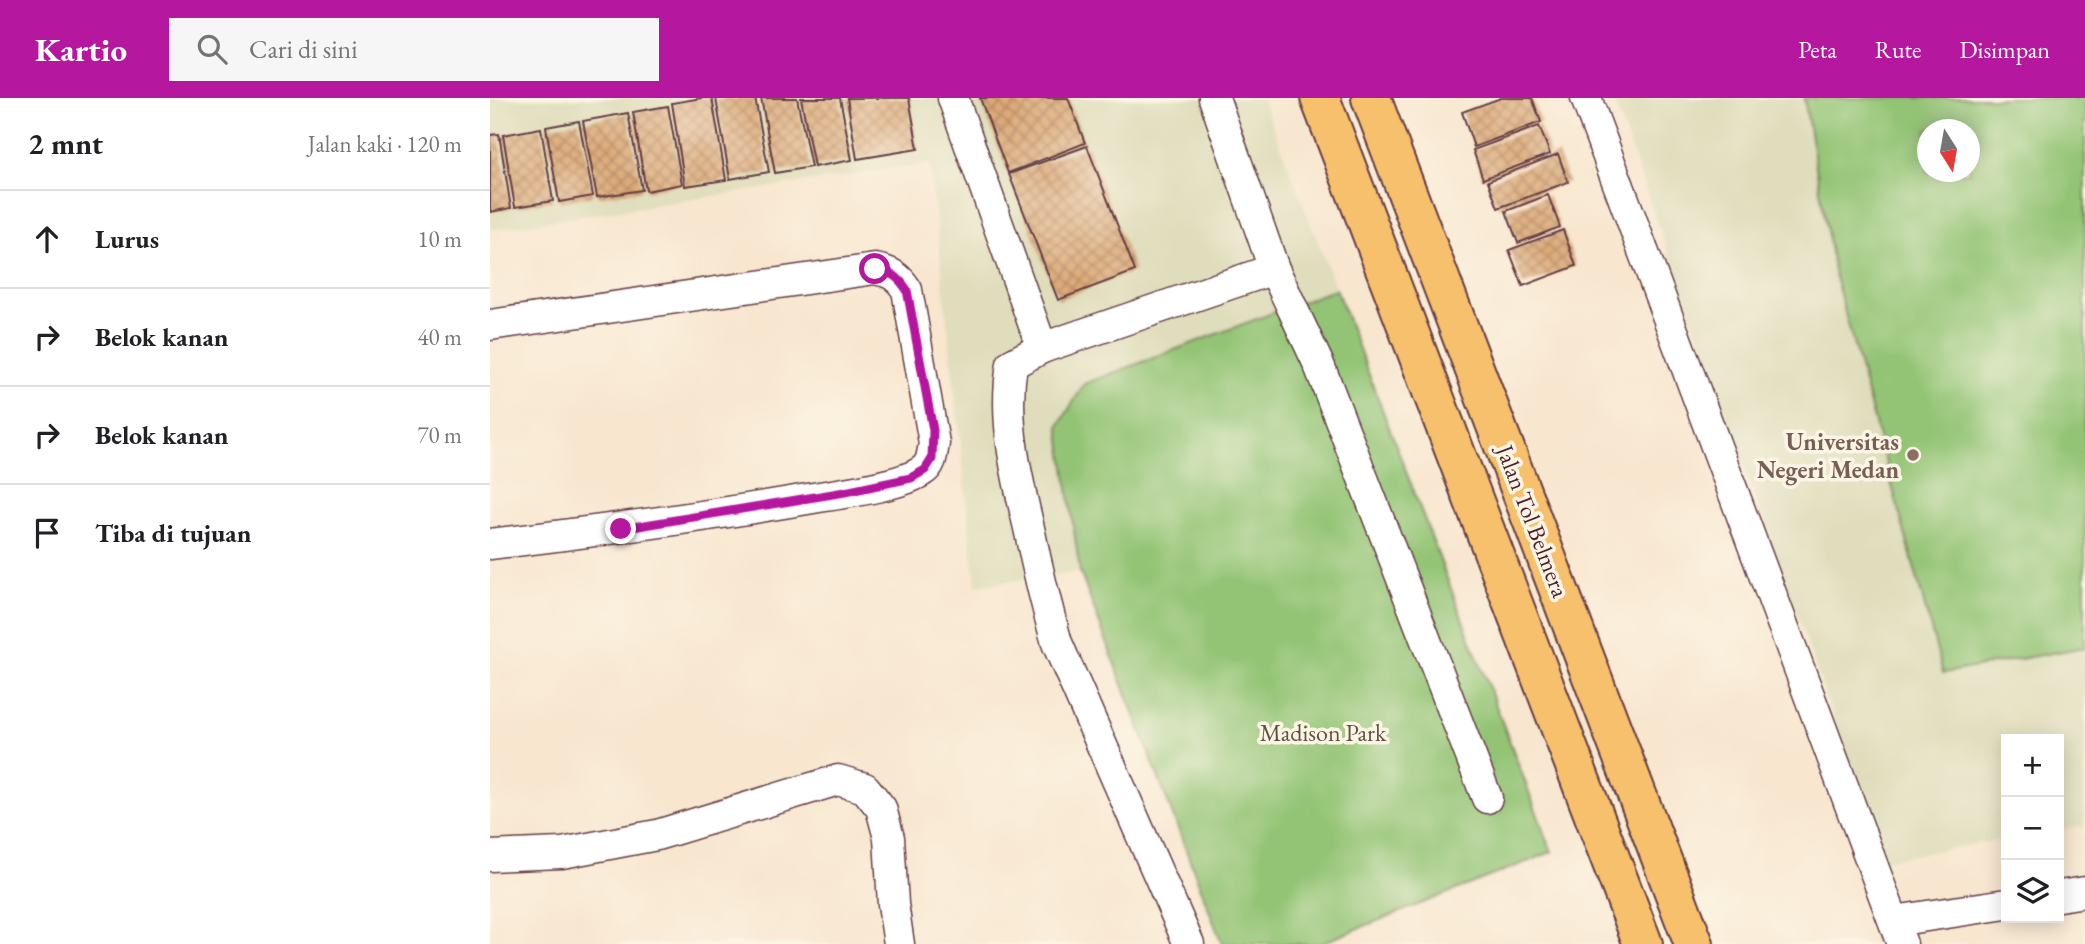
<!DOCTYPE html>
<html lang="id">
<head>
<meta charset="utf-8">
<style>
	:root { --surface:#fff; --page:#f6f6f6; --text:#202124; --muted:#757577; --line:#e0e0e0; --accent:#b5179e }
	body { margin:0; font-family:"EB Garamond",serif; background:var(--page); color:var(--text) }
	.controls { position:absolute; right:21px; bottom:21px; display:grid; overflow:hidden; border-radius:0px; box-shadow:0 4px 18px #0003 }
	.controls button { width:63px; height:63px; display:grid; place-items:center; padding:0; border:0; border-bottom:2px solid var(--line); background:var(--surface); color:var(--text); font:35px sans-serif }
	.compass { position:absolute; left:1427px; top:21px; width:63px; height:63px; border-radius:50%; background:var(--surface); box-shadow:0 4px 18px #0003; rotate:169deg }
	.stop { position:absolute; width:21px; height:21px; margin:-16px; border:5px solid #b5179e; border-radius:50%; background:#fff }
	.stop.end { background:#b5179e; border-color:#fff; box-shadow:0 2px 7px #0008 }
	.list { margin:0; padding:0; list-style:none }
	h2 { display:flex; justify-content:space-between; align-items:center; height:91px; margin:0; padding:0 28px; font-size:30px }
	h2 small { font-size:23px; font-weight:400; color:var(--muted) }
	.list li { display:grid; grid-template-columns:46px 1fr auto; gap:21px; align-items:center; box-sizing:border-box; height:98px; padding:0 28px; border-top:2px solid var(--line) }
	.list b { display:block; font-size:26px; white-space:nowrap }
	.list em { font-size:23px; font-style:normal; color:var(--muted) }
	.icon { flex:none; width:38px; height:38px; fill:none; stroke:currentColor; stroke-width:2; stroke-linecap:round; stroke-linejoin:round }
	.map { position:relative; flex:none; width:1595px; height:846px; overflow:hidden }
	header { display:flex; align-items:center; gap:42px; box-sizing:border-box; height:98px; padding:0 35px; background:var(--accent); color:#fff }
	header strong { font-size:33px }
	nav { display:flex; gap:38px; margin-inline-start:auto; font-size:24px }
	.search { width:490px; height:63px; background:var(--page); display:flex; align-items:center; gap:18px; box-sizing:border-box; padding:0 24px; border-radius:0px; color:var(--muted); font-size:26px }
	main { display:flex }
	aside { flex:1; background:var(--surface) }
	.map>svg:first-child { display:block }
</style>
</head>
<body>
<header>
<strong>Kartio</strong>
<div class="search"><svg class="icon" aria-label="search" viewBox="0 0 24 24"><circle cx="10" cy="10" r="6"/><path d="M15 15l6 6"/></svg>Cari di sini</div>
<nav><a>Peta</a><a>Rute</a><a>Disimpan</a></nav>
</header>
<main>
<aside>
<h2>2 mnt<small>Jalan kaki · 120 m</small></h2>
<ul class="list">
<li><svg class="icon" aria-label="ahead" viewBox="0 0 24 24"><path d="M12 20V5M6 11l6-6 6 6"/></svg><div><b>Lurus</b></div><em>10 m</em></li>
<li><svg class="icon" aria-label="right" viewBox="0 0 24 24"><path d="M7 20v-9h11M14 6l5 5-5 5"/></svg><div><b>Belok kanan</b></div><em>40 m</em></li>
<li><svg class="icon" aria-label="right" viewBox="0 0 24 24"><path d="M7 20v-9h11M14 6l5 5-5 5"/></svg><div><b>Belok kanan</b></div><em>70 m</em></li>
<li><svg class="icon" aria-label="arrive" viewBox="0 0 24 24"><path d="M6 21V4h12l-3 4 3 4H6"/></svg><div><b>Tiba di tujuan</b></div></li>
</ul>
</aside>
<div class="map">
<svg width="1595" height="846" viewBox="0 0 1595 846">
	<defs>
		<pattern id="building-cross-hatch" width="8" height="8" patternUnits="userSpaceOnUse" patternTransform="scale(1.75)"><rect width="8" height="8" fill="#ddaa79"/><path d="M0 0l8 8M0 8l8-8" fill="none" stroke="#b58a63"/></pattern>
	</defs>
	<rect width="100%" height="100%" fill="#fcf5e5"/>
	<filter id="ink" filterUnits="userSpaceOnUse"><feTurbulence type="fractalNoise" baseFrequency=".0143" numOctaves="2"/><feDisplacementMap in="SourceGraphic" scale="14" xChannelSelector="R" yChannelSelector="G"/><feConvolveMatrix kernelMatrix="1 2 1 2 8 2 1 2 1" color-interpolation-filters="sRGB"/></filter>
	<filter id="wash" filterUnits="userSpaceOnUse"><feTurbulence type="fractalNoise" baseFrequency=".00686" numOctaves="4" result="noise"/><feDisplacementMap in="SourceGraphic" scale="28" xChannelSelector="R" yChannelSelector="G"/><feGaussianBlur stdDeviation="1.57" result="paint"/><feColorMatrix in="noise" values="0 0 0 0 0 0 0 0 0 0 0 0 0 0 0 0 0 1.4 0 .05"/><feComposite in="paint" operator="in"/></filter>
	<g filter="url(#wash)">
		<rect width="100%" height="100%" fill="#f8e6cf"/>
		<g fill="#dfddbb" fill-rule="evenodd">
			<path d="M 0,0 L 772,0 L 846,191 L 594,286 L 569,328 L 590,474 L 486,488 L 440,65 L 0,132 Z"/>
			<path d="M 1123,0 L 1595,0 L 1595,728 L 1569,732 L 1569,641 L 1516,641 L 1516,741 L 1394,762 ZM 1437,32 L 1479,32 L 1479,74 L 1437,74 Z"/>
		</g>
		<g fill="#93c474" stroke="#6e7250" stroke-width="2" fill-rule="evenodd">
			<path d="M 1314,0 L 1595,0 L 1595,549 L 1453,575 L 1345,178 ZM 1437,32 L 1479,32 L 1479,74 L 1437,74 Z"/>
			<path d="M 846,191 L 1062,754 L 829,846 L 732,846 L 590,474 L 569,328 L 594,286 Z"/>
		</g>
		<g id="blocks">
			<g fill="url(#building-cross-hatch)">
				<path d="M 212,0 L 222,0 L 236,82 L 195,88 L 182,5 Z"/>
				<path d="M 234,0 L 265,0 L 279,74 L 240,81 L 226,1 Z"/>
				<path d="M 271,0 L 307,0 L 321,69 L 285,75 Z"/>
				<path d="M 311,0 L 350,0 L 362,62 L 324,69 Z"/>
				<path d="M 357,0 L 419,0 L 428,51 L 367,61 Z"/>
				<path d="M 490,0 L 578,0 L 595,45 L 518,75 Z"/>
				<path d="M 1011,0 L 1042,0 L 1051,24 L 984,49 L 972,14 Z"/>
				<path d="M 178,8 L 192,86 L 156,93 L 143,14 Z"/>
				<path d="M 138,15 L 152,92 L 107,99 L 93,23 Z"/>
				<path d="M 89,23 L 103,98 L 69,104 L 56,29 Z"/>
				<path d="M 1049,28 L 1060,56 L 993,81 L 983,52 Z"/>
				<path d="M 51,30 L 63,103 L 25,109 L 13,37 Z"/>
				<path d="M 9,36 L 21,110 L 0,114 L 0,37 Z"/>
				<path d="M 597,48 L 645,173 L 568,202 L 519,76 Z"/>
				<path d="M 1068,56 L 1078,84 L 1008,110 L 998,83 Z"/>
				<path d="M 1058,97 L 1070,129 L 1028,145 L 1016,113 Z"/>
				<path d="M 1073,132 L 1086,168 L 1033,188 L 1019,152 Z"/>
			</g>
		</g>
	</g>
	<g filter="url(#ink)">
		<use href="#blocks" fill-opacity="0" stroke="#643d44" stroke-width="2"/>
		<g fill="none" stroke-linecap="round" stroke-linejoin="round">
			<defs>
				<g id="street">
					<path d="M 463,0 L 552,250"/>
					<path d="M 724,0 L 784,171 L 829,267 L 997,700"/>
					<path d="M 1096,0 L 1412,846"/>
					<path d="M 0,227 L 385,171 C 401,174 408,178 417,192 L 444,345 C 442,356 442,367 432,373 C 413,387 354,395 329,399 C 220,418 110,433 0,446"/>
					<path d="M 0,758 L 72,755 L 167,737 L 348,682 L 375,690 L 391,710 L 399,740 L 403,806 L 409,846"/>
					<path d="M 1569,798 L 1595,794"/>
					<path d="M 1404,823 L 1516,806"/>
					<path d="M 699,846 L 567,545 C 556,507 547,469 539,430 C 526,376 513,322 522,266 L 552,250 L 784,171"/>
				</g>
				<g id="highway">
					<path d="M 830,0 L 1153,846"/>
					<path d="M 881,0 L 1204,846"/>
				</g>
			</defs>
			<use href="#street" stroke="#643d44" stroke-width="33"/>
			<use href="#highway" stroke="#643d44" stroke-width="42"/>
			<use href="#street" stroke="#fff" stroke-width="30"/>
			<use href="#highway" stroke="#f7c06c" stroke-width="38"/>
		</g>
	</g>
	<g fill="none" stroke-linecap="round" stroke-linejoin="round" filter="url(#ink)">
		<path stroke="#b5179e" stroke-width="9" d="M 131,431 L 355,394 L 421,380 L 435,372 L 442,361 L 443,332 L 417,192 C 408,178 401,174 385,171"/>
	</g>
	<circle fill="#8d6e63" stroke="#fcf5e5" stroke-width="2.5" cx="1423" cy="357" r="7"/>
	<g text-anchor="middle" dominant-baseline="central" stroke-width="7" stroke-linejoin="round" paint-order="stroke">
		<g font-size="24" font-weight="bold" fill="#785e54" stroke="#fcf5e5" text-anchor="end">
			<text x="1409" y="343">Universitas<tspan x="1409" dy="28">Negeri Medan</tspan></text>
		</g>
		<g font-size="24" fill="#4a1f2b" stroke="#fcf5e5">
			<text transform="translate(1043 423) rotate(69)">Jalan Tol Belmera</text>
		</g>
		<g font-size="24" fill="#605141" stroke="#fcf5e5">
			<text x="833" y="634">Madison Park</text>
		</g>
	</g>
</svg>
<div class="controls">
<button>+</button>
<button>−</button>
<button><svg class="icon" aria-label="layers" viewBox="0 0 24 24"><path d="M12 4l9 5-9 5-9-5zM3 14l9 5 9-5"/></svg></button>
</div>
<svg class="compass" viewBox="-18 -18 36 36"><path d="M0-13l5 13h-10z" fill="#e53935"/><path d="M0 13l5-13h-10z" fill="#757577"/></svg>
<div class="stop" style="left:385px;top:171px"></div>
<div class="stop end" style="left:131px;top:431px"></div>
</div>
</main>
</body>
</html>
